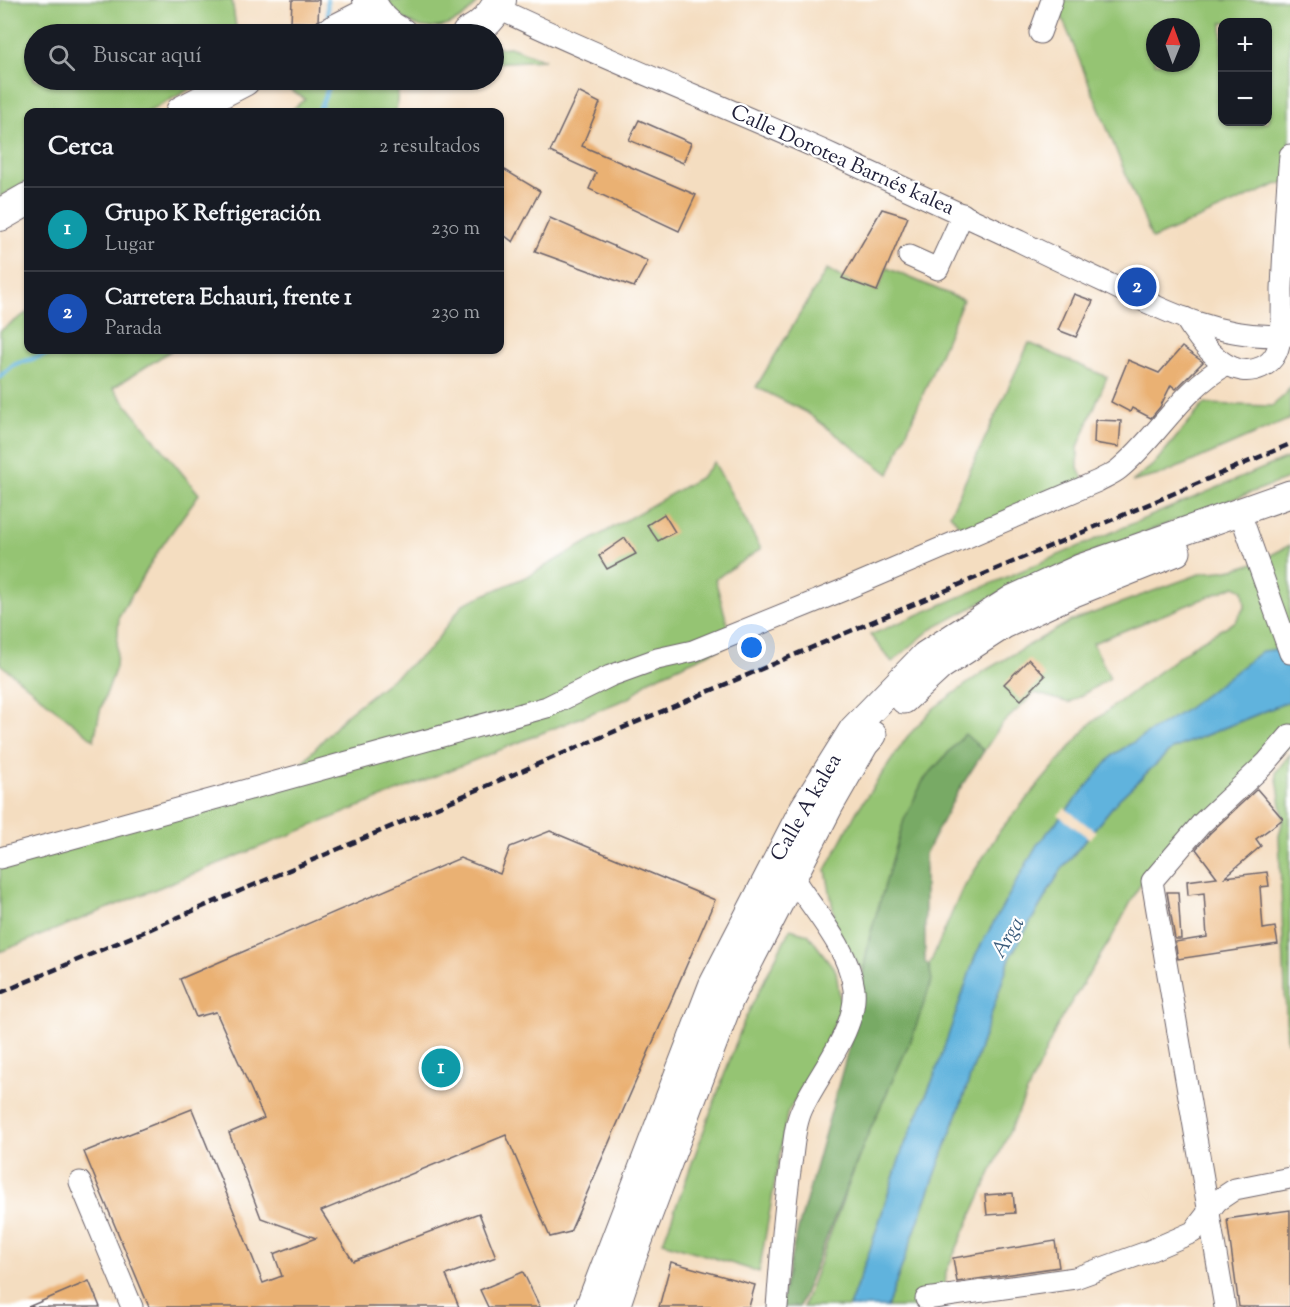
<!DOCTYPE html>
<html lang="es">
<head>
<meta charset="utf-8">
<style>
	:root { --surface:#171b24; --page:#242831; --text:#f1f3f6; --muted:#9ea1a6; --line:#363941; --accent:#1a73e8 }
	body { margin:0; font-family:"Sorts Mill Goudy",serif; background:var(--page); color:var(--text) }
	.controls { position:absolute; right:18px; top:18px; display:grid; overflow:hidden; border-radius:12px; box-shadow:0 2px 4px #0004 }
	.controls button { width:54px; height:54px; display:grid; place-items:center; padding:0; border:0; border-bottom:2px solid var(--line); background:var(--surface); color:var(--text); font:30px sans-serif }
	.compass { position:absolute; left:1146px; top:18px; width:54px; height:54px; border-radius:50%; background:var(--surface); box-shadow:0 2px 4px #0004; rotate:1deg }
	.you { position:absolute; left:752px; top:648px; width:21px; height:21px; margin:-15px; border:4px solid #fff; border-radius:50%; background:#1a73e8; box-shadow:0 0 0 9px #1a73e833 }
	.badge { display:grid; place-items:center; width:39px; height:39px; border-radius:50%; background:var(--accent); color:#fff; font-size:20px; font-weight:700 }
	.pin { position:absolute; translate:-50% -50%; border:3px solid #fff; box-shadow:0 2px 6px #0006 }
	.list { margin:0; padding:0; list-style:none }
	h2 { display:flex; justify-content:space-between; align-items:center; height:78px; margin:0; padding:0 24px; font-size:26px }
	h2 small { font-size:20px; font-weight:400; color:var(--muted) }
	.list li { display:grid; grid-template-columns:39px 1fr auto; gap:18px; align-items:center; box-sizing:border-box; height:84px; padding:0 24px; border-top:2px solid var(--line) }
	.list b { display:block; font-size:22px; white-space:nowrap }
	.list p { margin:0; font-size:20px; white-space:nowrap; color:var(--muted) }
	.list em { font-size:20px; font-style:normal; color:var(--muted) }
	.icon { flex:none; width:33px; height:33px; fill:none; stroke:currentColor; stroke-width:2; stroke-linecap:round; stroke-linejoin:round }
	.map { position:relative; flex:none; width:1290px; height:1307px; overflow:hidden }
	.search { position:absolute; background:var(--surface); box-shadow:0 2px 4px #0004; left:24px; top:24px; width:480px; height:66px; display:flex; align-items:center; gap:15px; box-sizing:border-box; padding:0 21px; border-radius:33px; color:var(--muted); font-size:22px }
	.panel { position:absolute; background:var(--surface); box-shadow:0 2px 4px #0004; left:24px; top:108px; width:480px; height:246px; border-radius:12px }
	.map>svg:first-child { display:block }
</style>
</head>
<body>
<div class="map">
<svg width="1290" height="1307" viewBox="0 0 1290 1307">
	<rect width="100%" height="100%" fill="#fff"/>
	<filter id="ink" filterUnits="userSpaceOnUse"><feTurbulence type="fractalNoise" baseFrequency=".0167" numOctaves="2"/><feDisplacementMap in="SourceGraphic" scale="12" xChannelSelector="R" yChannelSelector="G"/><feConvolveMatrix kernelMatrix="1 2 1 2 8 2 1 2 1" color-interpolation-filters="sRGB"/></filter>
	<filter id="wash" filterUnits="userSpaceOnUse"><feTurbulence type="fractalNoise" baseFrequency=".008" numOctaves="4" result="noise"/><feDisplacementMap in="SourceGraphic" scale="24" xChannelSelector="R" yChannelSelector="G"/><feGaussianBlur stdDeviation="1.35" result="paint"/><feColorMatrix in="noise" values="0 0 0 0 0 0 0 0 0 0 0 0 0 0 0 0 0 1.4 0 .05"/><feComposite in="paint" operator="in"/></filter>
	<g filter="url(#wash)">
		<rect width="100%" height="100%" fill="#f4ddc0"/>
		<g fill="#95c473" stroke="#5c7357" stroke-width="1.5" fill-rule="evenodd">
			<path d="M 0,0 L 232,0 L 237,34 L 34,34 L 34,80 L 206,80 L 148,112 L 28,112 L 28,181 L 0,197 Z"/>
			<path d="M 387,0 L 479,0 C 455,35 410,39 387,0 Z"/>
			<path d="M 1055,0 L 1290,0 L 1290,182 L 1278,184 L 1152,239 ZM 1222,22 L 1268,22 L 1268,122 L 1222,122 ZM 1155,27 L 1191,27 L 1191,63 L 1155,63 Z"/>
			<path d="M 510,47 L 545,60 L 494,63 L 494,48 Z"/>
			<path d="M 290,80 L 399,80 L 396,112 L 289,112 L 305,99 L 281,84 Z"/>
			<path d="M 887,268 L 963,300 L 889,474 L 806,412 L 756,387 L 827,269 L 842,278 L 877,291 Z"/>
			<path d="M 28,312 L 28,350 L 172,350 L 113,388 L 199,494 L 159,550 L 119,616 L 116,667 L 100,711 L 94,740 L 0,664 L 0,331 Z"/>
			<path d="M 1029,343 L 1107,377 L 1078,447 L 1078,468 L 1086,486 L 968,537 L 950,514 Z"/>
			<path d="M 1290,387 L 1290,419 L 1163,474 L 1132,482 L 1154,464 L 1204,404 L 1272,406 L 1285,395 Z"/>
			<path d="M 1287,458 L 1290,466 L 1290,478 L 1097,550 L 988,599 L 930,630 L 892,662 L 870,635 Z"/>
			<path d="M 714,462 L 761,549 L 715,579 L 728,626 L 728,645 L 649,680 L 631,697 L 0,952 L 0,856 L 286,780 L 347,714 L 430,649 L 463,604 L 530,575 L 701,477 Z"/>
			<path d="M 1290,545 L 1290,648 L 1114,754 L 934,1077 L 902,1151 L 870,1250 L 849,1307 L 803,1307 L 865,1141 L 913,1035 L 929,966 L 961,892 L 1001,829 L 1090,724 L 1197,643 L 1236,621 L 1245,606 L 1243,590 L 1235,586 L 1093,643 L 1110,678 L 1069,703 L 1035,693 L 1001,725 L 984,751 L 964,735 L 923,781 L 870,935 L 863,973 L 831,919 L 834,914 L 826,870 L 857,811 L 907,737 L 934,708 L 986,670 L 1069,622 L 1205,572 C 1239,572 1261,561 1290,545 Z"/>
			<path d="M 1290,701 L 1290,746 L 1153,861 L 1112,937 L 1059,1022 L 946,1272 L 944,1307 L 887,1307 L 962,1101 L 1011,955 L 1061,870 L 1118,800 L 1172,749 Z"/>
			<path d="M 1290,754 L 1290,1041 L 1287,1042 L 1279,836 L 1283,819 L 1276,772 Z"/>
			<path d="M 790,929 L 808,934 L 836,971 L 841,1007 L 824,1049 L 787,1114 L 759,1272 L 663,1242 L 744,1021 Z"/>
		</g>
		<path fill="#78aa65" stroke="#4d6650" stroke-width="1.5" d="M 965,734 L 984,751 L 957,793 L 925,854 L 925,962 L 929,966 L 932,980 L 913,1035 L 865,1141 L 799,1307 L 780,1307 L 794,1244 L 849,1047 L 870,935 L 904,820 L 923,781 Z"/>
		<path fill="#61b3dd" stroke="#426a8c" stroke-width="1.5" d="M 1290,648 L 1290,701 L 1172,749 L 1118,800 L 1061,870 L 1011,955 L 962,1101 L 887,1307 L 849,1307 L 870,1250 L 902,1151 L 934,1077 L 976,954 L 1037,845 L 1114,754 L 1184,711 L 1262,651 Z"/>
		<path fill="#f4ddc0" d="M 1065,808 L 1096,832 L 1090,839 L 1058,815 Z"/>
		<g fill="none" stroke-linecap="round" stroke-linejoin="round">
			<g stroke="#61b3dd" stroke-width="4.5">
				<path d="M 327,0 L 328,16"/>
				<path d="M 318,112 L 332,80"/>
				<path d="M 0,377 L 13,365 L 60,350"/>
			</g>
		</g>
		<g id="blocks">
			<g fill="#eab173">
				<path d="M 292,0 L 319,0 L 318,21 L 315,23 L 291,22 Z"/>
				<path d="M 578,92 L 600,103 L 582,146 L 696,195 L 679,231 L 589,189 L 596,173 L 550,152 Z"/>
				<path d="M 639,120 L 691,143 L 683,163 L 629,140 Z"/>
				<path d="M 500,167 L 540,191 L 513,242 L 500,232 Z"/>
				<path d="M 882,209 L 908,217 L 877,291 L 842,278 Z"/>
				<path d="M 550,218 L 648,261 L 634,287 L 535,251 Z"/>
				<path d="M 1074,294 L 1093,301 L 1076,337 L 1058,330 Z"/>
				<path d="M 1182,347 L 1203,362 L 1176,389 L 1171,385 L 1160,407 L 1151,418 L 1132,408 L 1130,412 L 1111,402 L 1128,360 L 1159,373 Z"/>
				<path d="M 1095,420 L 1121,421 L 1119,447 L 1094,443 Z"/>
				<path d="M 664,514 L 675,532 L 658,541 L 647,525 Z"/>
				<path d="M 625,538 L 636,554 L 607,569 L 599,556 Z"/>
				<path d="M 1029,659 L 1045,676 L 1021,700 L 1004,684 Z"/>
				<path d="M 1257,789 L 1283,819 L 1256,839 L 1261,846 L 1225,877 L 1267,872 L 1269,886 L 1260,887 L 1263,929 L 1275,927 L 1278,944 L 1178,959 L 1175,942 L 1207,937 L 1204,893 L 1188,895 L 1187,881 L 1217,877 L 1196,849 L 1210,833 Z"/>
				<path d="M 550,831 L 715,900 L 570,1232 L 550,1237 L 506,1135 L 321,1211 L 353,1261 L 479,1213 L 496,1257 L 446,1275 L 459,1307 L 149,1307 L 84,1152 L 192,1109 L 263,1283 L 282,1276 L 274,1254 L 316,1238 L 261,1218 L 229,1133 L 264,1118 L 216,1012 L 196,1017 L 180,979 L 460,858 L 500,874 L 510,847 Z"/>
				<path d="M 1167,892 L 1178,892 L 1181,939 L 1175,939 Z"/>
				<path d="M 1013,1193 L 1015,1213 L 987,1215 L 985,1195 Z"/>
				<path d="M 1290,1210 L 1290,1307 L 1239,1307 L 1227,1219 Z"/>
				<path d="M 1055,1241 L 1059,1267 L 957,1282 L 953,1258 Z"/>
				<path d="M 671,1262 L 755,1285 L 749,1307 L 659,1307 Z"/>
				<path d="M 523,1272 L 540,1307 L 488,1307 L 480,1290 Z"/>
				<path d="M 89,1281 L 100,1307 L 28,1307 Z"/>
			</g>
		</g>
	</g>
	<g filter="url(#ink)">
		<use href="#blocks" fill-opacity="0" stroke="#6c636a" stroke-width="1.5"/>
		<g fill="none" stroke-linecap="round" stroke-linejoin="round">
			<defs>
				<g id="minor">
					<path d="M 497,8 C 607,61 722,105 833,155 C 895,184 957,212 1019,241 C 1049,256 1079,270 1109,284 C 1165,312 1225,341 1290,335"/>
					<path d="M 1040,33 L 1052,0"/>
					<path d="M 909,256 L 938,269 L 963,214"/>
					<path d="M 1185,318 C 1197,338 1217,366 1241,370 C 1255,372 1270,366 1276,353 C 1284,337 1282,306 1282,289 C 1284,244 1286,199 1290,155"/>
					<path d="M 1244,524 L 1290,653"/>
					<path d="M 0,858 L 547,707 L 610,676 L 657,659 L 693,651 L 841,591 L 1098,481 C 1105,477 1113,474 1119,469 C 1158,437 1180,391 1226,365"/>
					<path d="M 80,1182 L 132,1307"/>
					<path d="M 926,1299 L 1075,1278 L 1147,1252 L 1193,1232 L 1217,1201 L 1235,1189 L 1290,1178"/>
					<path d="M 777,1307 C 781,1257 784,1207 792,1157 C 794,1141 795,1124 802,1109 C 818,1074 858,1029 854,989 C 849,949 814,911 793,878"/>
					<path d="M 1225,1307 L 1152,881 L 1201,824 L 1266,763 L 1290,735"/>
				</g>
				<g id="major">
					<path d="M 904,700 L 941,666 L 1004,625 L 1069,595 L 1177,552"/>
					<path d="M 589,1307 L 712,986 L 803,809 L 853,729 L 925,655 L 1012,599 L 1080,568 L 1290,494"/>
					<path d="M 616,1307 L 632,1259 L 730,999 L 830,805 L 865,744 L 873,735"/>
				</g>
				<g id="highway">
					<path d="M 369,0 C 376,15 386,27 401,34"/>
					<path d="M 329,34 L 374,11"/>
					<path d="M 468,34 C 482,27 494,15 500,0"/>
					<path d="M 182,112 L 244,80"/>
					<path d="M 0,215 L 28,199"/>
				</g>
			</defs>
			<use href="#minor" stroke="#6c636a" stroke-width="23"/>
			<use href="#major" stroke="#6c636a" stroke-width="29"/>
			<use href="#highway" stroke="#6c636a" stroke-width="34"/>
			<use href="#minor" stroke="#fff" stroke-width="21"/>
			<use href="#major" stroke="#fff" stroke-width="27"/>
			<use href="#highway" stroke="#fff" stroke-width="32"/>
			<path stroke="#22223b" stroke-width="4.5" stroke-dasharray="9 4.5" stroke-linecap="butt" d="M 0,993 L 1290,444"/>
		</g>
	</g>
	<g text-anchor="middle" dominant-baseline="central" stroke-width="4.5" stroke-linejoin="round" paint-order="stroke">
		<g font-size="21" fill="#22223b" stroke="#fff">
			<text transform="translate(842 161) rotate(24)">Calle Dorotea Barnés kalea</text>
			<text transform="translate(807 808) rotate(-60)">Calle A kalea</text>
		</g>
		<g font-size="22" font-style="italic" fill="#3b5c7c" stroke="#fff">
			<text transform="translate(1009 938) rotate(-59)">Arga</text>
		</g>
	</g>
</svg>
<div class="controls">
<button>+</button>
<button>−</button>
</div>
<svg class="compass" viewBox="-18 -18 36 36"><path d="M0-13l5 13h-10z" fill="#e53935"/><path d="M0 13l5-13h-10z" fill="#9ea1a6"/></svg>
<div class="you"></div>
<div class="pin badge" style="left:441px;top:1068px;background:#0f9aa8">1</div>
<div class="pin badge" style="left:1137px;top:287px;background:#1a4fb4">2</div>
<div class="search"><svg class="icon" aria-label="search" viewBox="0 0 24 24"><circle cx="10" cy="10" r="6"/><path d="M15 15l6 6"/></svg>Buscar aquí</div>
<section class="panel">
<h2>Cerca<small>2 resultados</small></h2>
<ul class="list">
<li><span class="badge" style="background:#0f9aa8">1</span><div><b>Grupo K Refrigeración</b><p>Lugar</p></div><em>230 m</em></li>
<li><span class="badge" style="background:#1a4fb4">2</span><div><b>Carretera Echauri, frente 1</b><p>Parada</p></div><em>230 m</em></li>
</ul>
</section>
</div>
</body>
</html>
